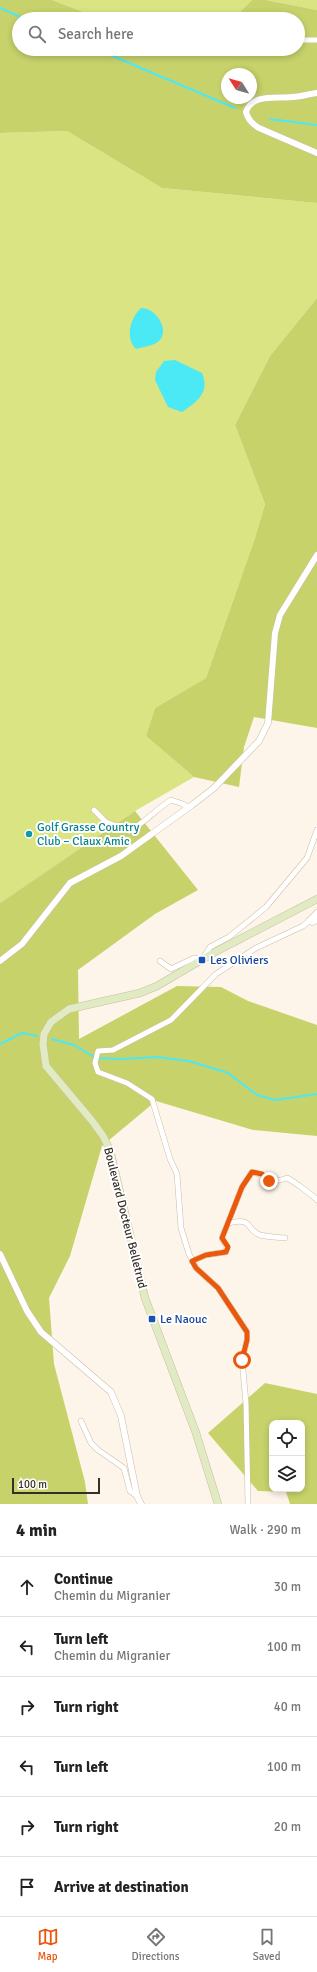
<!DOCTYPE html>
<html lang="en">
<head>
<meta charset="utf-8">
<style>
	:root { --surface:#fff; --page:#f2f2f2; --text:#222; --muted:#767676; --line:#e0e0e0; --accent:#ea580c }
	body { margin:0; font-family:Signika,sans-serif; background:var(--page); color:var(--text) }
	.controls { position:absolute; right:12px; bottom:12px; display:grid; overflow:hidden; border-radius:8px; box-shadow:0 2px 6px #0003 }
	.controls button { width:36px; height:36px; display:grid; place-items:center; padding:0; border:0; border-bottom:1px solid var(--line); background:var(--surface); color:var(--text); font:20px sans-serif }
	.compass { position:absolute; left:221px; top:68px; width:36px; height:36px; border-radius:50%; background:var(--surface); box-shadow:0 2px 6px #0003; rotate:307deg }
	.scale { position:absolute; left:12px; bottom:10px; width:88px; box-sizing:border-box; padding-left:4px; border:2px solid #372f25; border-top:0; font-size:11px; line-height:14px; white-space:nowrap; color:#372f25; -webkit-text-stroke:3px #fff; paint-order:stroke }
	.stop { position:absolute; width:12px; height:12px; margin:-9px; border:3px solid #ea580c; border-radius:50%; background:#fff }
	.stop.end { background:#ea580c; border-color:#fff; box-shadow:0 1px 4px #0008 }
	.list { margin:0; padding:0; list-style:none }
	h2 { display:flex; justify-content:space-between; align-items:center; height:52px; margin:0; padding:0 16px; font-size:17px }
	h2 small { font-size:13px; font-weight:400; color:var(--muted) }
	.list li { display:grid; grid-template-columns:26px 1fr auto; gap:12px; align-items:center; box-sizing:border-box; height:60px; padding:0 16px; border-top:1px solid var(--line) }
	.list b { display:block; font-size:15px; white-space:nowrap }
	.list p { margin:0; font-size:13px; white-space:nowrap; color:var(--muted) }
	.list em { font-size:13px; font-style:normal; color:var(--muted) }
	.icon { flex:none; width:22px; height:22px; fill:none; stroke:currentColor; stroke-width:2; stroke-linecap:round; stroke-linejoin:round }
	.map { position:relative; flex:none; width:317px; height:1504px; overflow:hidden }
	.search { position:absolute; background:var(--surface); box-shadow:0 2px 6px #0003; left:12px; right:12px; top:12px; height:44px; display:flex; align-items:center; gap:10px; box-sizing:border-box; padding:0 14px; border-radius:22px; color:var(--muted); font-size:15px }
	.sheet { height:412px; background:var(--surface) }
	nav { display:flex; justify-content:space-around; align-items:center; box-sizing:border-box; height:56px; border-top:1px solid var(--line); background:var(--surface); font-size:11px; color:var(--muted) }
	nav a { display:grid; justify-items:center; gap:2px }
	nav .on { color:var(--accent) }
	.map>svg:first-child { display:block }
</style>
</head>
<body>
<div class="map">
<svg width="317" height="1504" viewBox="0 0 317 1504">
	<rect width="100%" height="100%" fill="#fdf5ea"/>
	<g fill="#dae482">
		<path d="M 52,0 L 252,0 L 233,19 L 102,19 Z"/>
		<path d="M 266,0 L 317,0 L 317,10 Z"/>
		<path d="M 67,131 L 162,188 L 317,203 L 317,298 L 270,356 L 235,425 L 265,504 L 255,538 L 206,678 L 155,708 L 146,736 L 194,777 L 135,811 L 0,903 L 0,133 Z"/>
	</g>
	<g fill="#c7d26b" fill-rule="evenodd">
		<path d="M 0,0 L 52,0 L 102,19 L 19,19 L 19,49 L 179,49 L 197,56 L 203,49 L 298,49 L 298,19 L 233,19 L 252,0 L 266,0 L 317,10 L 317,203 L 162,188 L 67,131 L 0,133 ZM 227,74 L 251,74 L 251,98 L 227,98 Z"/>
		<path d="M 317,298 L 317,728 L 254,717 L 244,747 L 239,787 L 194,777 L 146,736 L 155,708 L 206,678 L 255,538 L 265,504 L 235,425 L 270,356 Z"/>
		<path d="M 135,811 L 198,890 L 155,914 L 78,970 L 79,1039 L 177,986 L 221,987 L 248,1001 L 317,1025 L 317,1136 L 253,1130 L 156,1101 L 102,1146 L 70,1256 L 49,1298 L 54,1364 L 85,1482 L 88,1504 L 0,1504 L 0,903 Z"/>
		<path d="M 265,1383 L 317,1394 L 317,1504 L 290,1504 L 286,1492 L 258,1491 L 208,1433 ZM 272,1423 L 302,1423 L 302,1489 L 272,1489 Z"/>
	</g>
	<g fill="#4be8f5">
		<path d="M 141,308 C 154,307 170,328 160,340 C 154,346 143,347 136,349 C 125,338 130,318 141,308 Z"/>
		<path d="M 175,360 L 202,373 C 210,392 198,401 182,412 L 168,407 L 155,380 L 156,372 L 164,361 Z"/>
	</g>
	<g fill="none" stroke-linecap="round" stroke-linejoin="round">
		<g stroke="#4be8f5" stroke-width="2">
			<path d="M 0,8 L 25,19"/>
			<path d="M 96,49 L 235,108"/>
			<path d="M 270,119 L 317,125"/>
			<path d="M 52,1039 L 74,1045 L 96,1058 L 121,1059 L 157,1057 L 189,1061 L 228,1073 L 257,1095 L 275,1100 L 317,1094"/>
			<path d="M 0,1044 L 22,1033 L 37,1036"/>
		</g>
		<defs>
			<g id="minor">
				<path d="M 298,40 L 317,40"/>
				<path d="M 94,810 L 106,822 L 129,831 C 145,823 156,809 171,800 L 183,804 L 188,808"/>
				<path d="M 160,961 L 171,969 L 194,958 L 202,960 L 210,947 L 229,937 L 266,907 L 307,858 L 317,830"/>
				<path d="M 228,1223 C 255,1217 244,1229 260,1235 C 268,1237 277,1237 285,1238"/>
				<path d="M 192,1261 L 206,1255 L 226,1252 L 227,1247 L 222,1238 L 242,1187 L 252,1172 C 271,1175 264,1186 287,1178 C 293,1181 314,1196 317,1200"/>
				<path d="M 81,1421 L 91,1443 L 98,1450 L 124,1468 L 130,1491 L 137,1496"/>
				<path d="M 248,1504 L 246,1403 L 242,1360 L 247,1340 L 247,1332 L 218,1288 L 196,1268 L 189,1254 L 181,1228 L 177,1174 L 170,1159 L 152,1099 L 127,1083 L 98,1072 L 95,1063 L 98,1051 L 113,1050 L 171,1020 L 216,974 L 256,948 L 303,926 L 309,921"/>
			</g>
			<g id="tertiary">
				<path d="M 317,93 C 308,94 300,97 292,97 C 277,99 252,93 246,112 C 248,120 252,124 259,128 L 317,153"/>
				<path d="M 309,921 L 317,913"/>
				<path d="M 309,921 L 312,922 L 317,920"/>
				<path d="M 0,961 L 22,944 L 70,883 L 121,856 L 192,805 L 214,788 L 259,741 L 268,723 L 275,633 L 280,615 L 317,555"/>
				<path d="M 0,1254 L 27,1311 L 41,1332 L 111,1392 L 121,1416 L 137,1496 L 141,1504"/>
			</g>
			<path id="secondary" d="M 218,1504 L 196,1433 L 145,1298 L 110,1150 L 103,1136 L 93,1122 L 46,1066 L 43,1044 L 44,1034 L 51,1022 L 69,1009 L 140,993 L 157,986 L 215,952 L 317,899"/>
		</defs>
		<use href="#minor" stroke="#cebca3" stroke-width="6"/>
		<use href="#tertiary" stroke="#cebca3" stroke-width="7"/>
		<use href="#secondary" stroke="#cebca3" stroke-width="8"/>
		<use href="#minor" stroke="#fff" stroke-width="5"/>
		<use href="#tertiary" stroke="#fff" stroke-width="6"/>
		<use href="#secondary" stroke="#e0ebc4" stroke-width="7"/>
	</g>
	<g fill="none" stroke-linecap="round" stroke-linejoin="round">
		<path stroke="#ea580c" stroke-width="5" d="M 242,1360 L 247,1340 L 247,1332 L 218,1288 L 196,1268 L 192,1261 L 206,1255 L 226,1252 L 228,1247 L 222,1238 L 242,1187 L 252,1172 L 262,1174 L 269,1181"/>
	</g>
	<circle fill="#0f9aa8" stroke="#fff" stroke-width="1.5" cx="29" cy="834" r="4"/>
	<g fill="#1a4fb4" stroke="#fff" stroke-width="1.5">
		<rect x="198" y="956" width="8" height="8" rx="2"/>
		<rect x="148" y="1315" width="8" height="8" rx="2"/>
	</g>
	<g text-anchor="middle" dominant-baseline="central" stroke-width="4" stroke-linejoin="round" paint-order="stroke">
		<g font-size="12" fill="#0d838f" stroke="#fff" text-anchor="start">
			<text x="37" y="827">Golf Grasse Country<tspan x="37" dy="14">Club – Claux Amic</tspan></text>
		</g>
		<g font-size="12" fill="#164399" stroke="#fff" text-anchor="start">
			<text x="210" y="960">Les Oliviers</text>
			<text x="160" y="1319">Le Naouc</text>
		</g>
		<g font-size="12" fill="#372f25" stroke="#fff">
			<text transform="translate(125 1218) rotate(76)">Boulevard Docteur Belletrud</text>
		</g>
	</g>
</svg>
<div class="controls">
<button><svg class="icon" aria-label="locate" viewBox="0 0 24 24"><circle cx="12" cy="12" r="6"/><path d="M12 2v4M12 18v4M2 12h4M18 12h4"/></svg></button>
<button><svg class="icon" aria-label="layers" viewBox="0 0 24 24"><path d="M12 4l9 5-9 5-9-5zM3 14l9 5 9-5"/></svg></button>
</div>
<svg class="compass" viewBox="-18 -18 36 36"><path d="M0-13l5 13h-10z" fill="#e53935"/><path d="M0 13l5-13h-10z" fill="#767676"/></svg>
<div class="scale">100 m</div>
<div class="stop" style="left:242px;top:1360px"></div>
<div class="stop end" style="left:269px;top:1181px"></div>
<div class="search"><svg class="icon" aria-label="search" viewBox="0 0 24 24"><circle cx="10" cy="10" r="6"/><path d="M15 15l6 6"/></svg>Search here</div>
</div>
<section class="sheet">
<h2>4 min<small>Walk · 290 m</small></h2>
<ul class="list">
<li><svg class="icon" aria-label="ahead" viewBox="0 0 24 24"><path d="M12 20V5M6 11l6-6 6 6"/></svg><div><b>Continue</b><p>Chemin du Migranier</p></div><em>30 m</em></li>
<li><svg class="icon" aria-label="left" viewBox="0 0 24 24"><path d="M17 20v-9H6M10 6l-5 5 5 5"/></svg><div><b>Turn left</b><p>Chemin du Migranier</p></div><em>100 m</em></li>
<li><svg class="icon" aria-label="right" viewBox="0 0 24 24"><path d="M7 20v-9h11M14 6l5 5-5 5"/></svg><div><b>Turn right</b></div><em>40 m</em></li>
<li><svg class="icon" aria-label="left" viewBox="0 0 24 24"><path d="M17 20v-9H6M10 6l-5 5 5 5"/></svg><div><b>Turn left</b></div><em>100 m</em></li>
<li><svg class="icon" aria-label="right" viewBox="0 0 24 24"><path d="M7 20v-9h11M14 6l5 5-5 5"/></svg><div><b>Turn right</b></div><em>20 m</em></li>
<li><svg class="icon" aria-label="arrive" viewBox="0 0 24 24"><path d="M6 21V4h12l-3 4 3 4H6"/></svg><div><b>Arrive at destination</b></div></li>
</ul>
</section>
<nav>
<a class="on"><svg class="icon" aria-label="map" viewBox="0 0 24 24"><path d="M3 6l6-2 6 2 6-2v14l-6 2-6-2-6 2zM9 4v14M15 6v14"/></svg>Map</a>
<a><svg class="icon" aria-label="directions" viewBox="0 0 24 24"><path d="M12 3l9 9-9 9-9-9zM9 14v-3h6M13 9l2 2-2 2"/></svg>Directions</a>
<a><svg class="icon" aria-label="saved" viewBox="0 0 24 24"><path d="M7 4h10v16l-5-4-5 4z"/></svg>Saved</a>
</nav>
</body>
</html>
